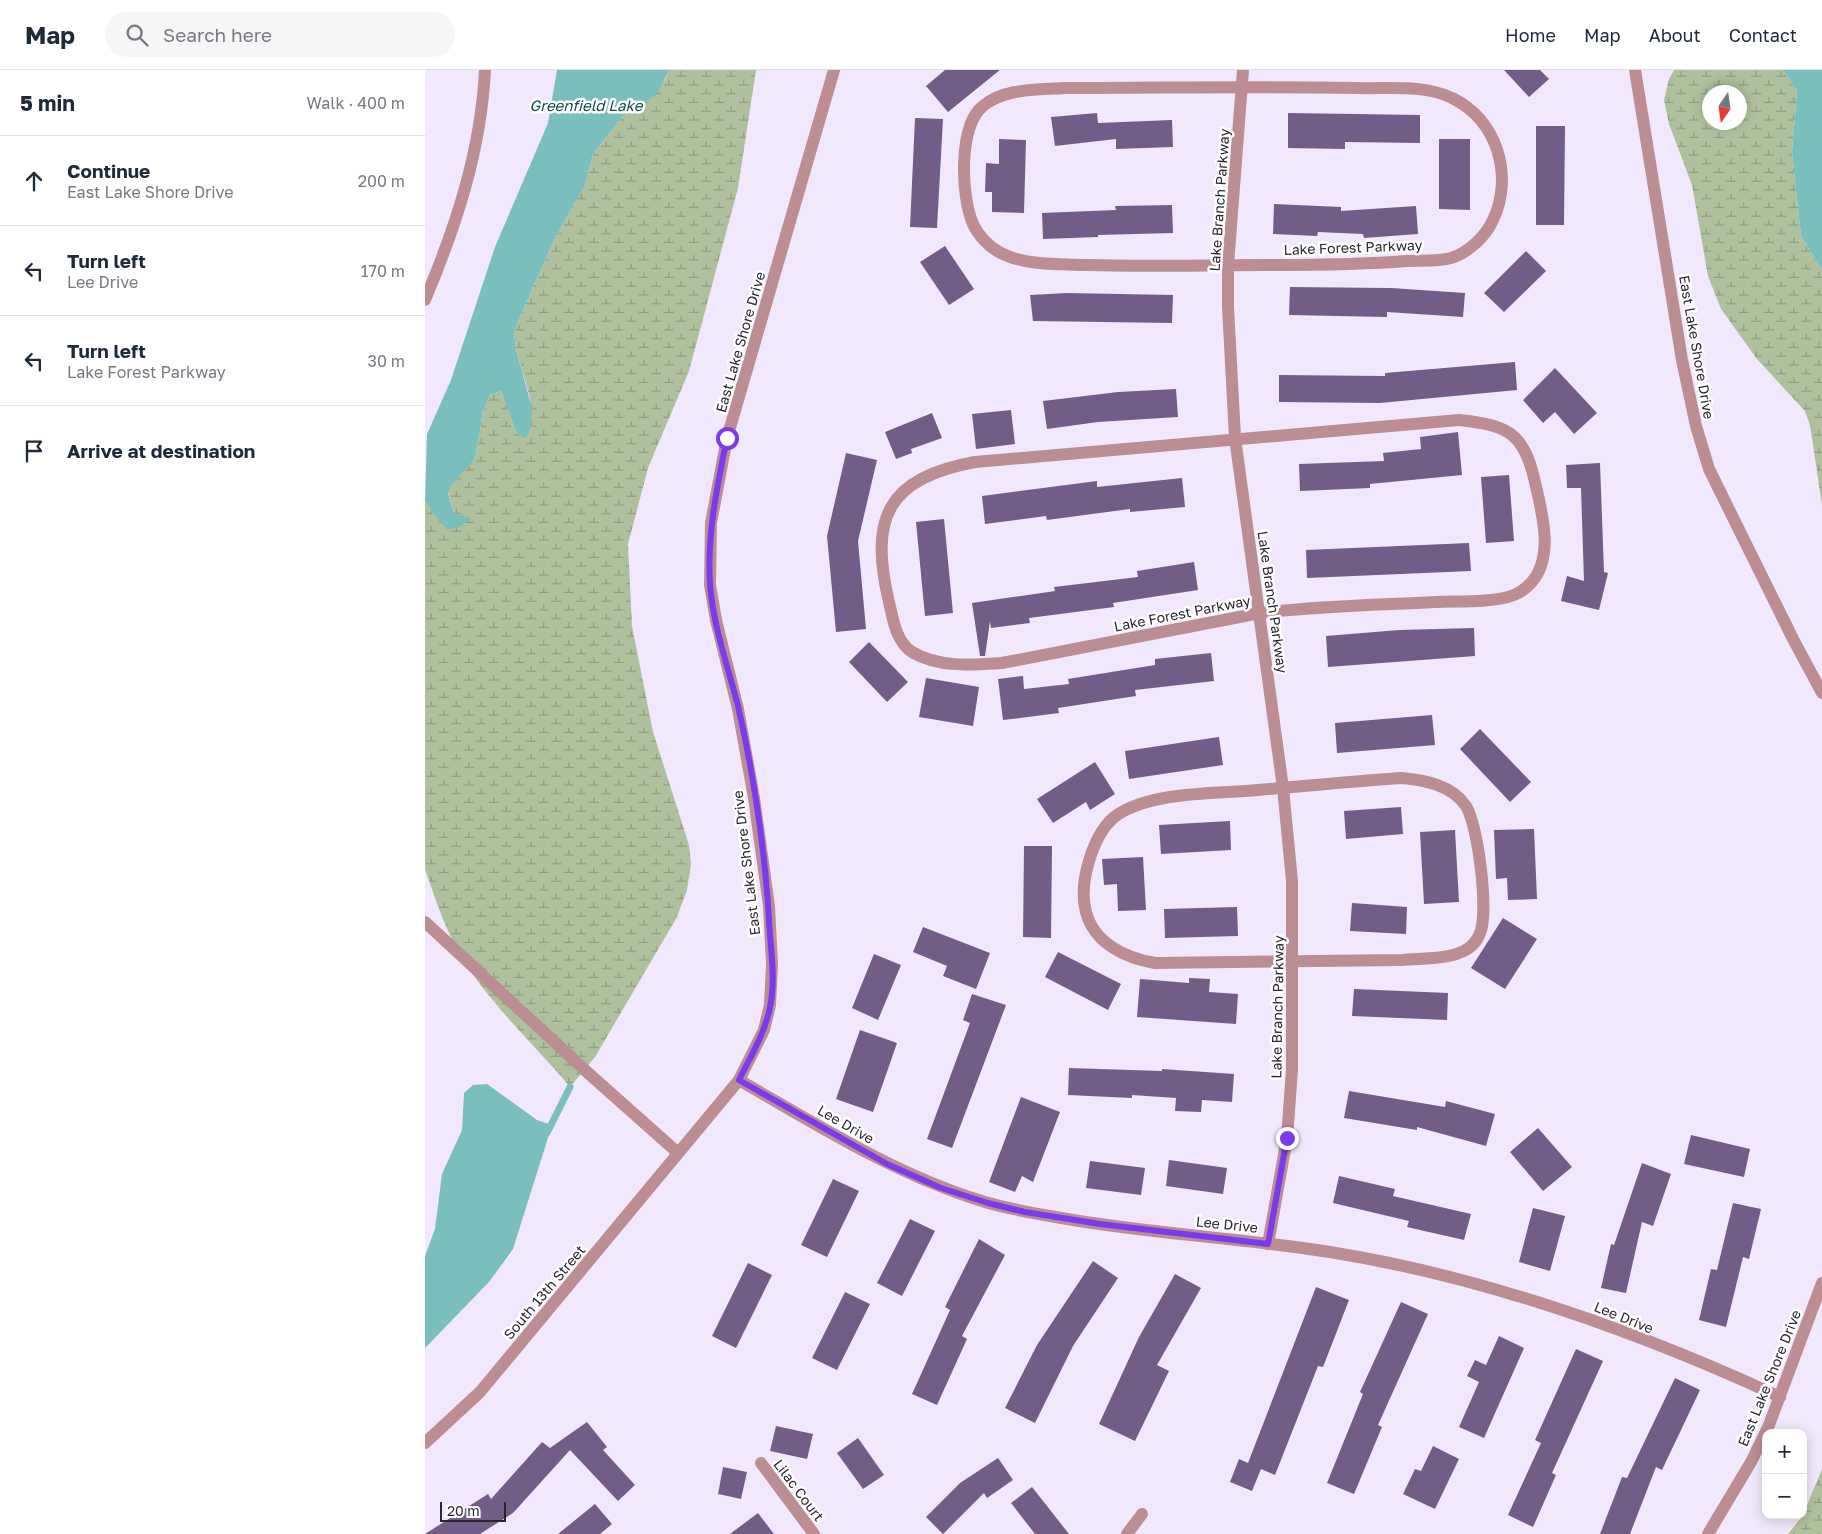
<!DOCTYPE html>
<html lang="en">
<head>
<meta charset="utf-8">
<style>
	:root { --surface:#fff; --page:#f6f6f7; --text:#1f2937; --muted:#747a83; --line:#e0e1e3 }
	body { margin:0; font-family:"Golos Text",sans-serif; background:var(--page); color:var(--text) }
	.controls { position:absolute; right:15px; bottom:15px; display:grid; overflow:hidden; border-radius:10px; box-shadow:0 2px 12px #0003 }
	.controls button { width:45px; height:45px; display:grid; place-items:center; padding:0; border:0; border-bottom:1px solid var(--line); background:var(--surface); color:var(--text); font:25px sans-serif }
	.compass { position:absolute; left:1277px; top:15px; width:45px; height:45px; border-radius:50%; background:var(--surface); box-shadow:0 2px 12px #0003; rotate:193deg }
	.scale { position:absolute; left:15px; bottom:12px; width:66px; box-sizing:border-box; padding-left:5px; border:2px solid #2a252f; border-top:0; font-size:14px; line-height:18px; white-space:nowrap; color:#2a252f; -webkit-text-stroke:4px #fff; paint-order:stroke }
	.stop { position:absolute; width:15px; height:15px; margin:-11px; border:4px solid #7c3aed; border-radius:50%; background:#fff }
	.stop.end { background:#7c3aed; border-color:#fff; box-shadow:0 1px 5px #0008 }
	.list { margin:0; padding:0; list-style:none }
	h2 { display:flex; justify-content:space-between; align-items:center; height:65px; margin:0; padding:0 20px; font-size:21px }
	h2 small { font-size:16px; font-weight:400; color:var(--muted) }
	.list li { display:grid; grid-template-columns:32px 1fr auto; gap:15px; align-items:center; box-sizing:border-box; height:90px; padding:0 20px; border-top:1px solid var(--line) }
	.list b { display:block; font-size:19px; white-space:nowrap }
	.list p { margin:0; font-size:16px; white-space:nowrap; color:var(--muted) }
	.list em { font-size:16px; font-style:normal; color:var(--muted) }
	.icon { flex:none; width:28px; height:28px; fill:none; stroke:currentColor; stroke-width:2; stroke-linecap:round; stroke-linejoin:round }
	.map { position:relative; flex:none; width:1397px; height:1464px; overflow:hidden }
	header { display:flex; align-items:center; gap:30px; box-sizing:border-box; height:70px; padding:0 25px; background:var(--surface); border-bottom:1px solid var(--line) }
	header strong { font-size:24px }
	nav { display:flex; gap:28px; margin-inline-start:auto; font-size:18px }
	.search { width:350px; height:45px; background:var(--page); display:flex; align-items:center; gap:12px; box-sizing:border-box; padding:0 18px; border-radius:28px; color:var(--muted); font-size:19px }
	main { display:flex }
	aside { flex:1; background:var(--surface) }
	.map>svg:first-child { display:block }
</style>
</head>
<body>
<header>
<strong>Map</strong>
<div class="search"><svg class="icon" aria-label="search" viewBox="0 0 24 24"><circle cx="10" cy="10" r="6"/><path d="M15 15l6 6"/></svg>Search here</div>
<nav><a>Home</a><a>Map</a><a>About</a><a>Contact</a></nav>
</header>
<main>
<aside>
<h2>5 min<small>Walk · 400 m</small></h2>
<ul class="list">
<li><svg class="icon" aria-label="ahead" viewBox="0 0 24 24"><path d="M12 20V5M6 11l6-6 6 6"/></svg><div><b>Continue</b><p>East Lake Shore Drive</p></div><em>200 m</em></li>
<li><svg class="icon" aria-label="left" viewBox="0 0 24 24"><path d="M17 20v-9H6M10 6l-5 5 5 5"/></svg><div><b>Turn left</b><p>Lee Drive</p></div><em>170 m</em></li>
<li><svg class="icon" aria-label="left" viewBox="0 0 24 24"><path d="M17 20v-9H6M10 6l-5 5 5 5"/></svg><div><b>Turn left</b><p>Lake Forest Parkway</p></div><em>30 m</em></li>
<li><svg class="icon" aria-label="arrive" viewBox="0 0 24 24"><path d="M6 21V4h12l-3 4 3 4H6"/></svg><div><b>Arrive at destination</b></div></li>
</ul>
</aside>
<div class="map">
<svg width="1397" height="1464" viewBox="0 0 1397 1464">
	<defs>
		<pattern id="wetland-marsh" width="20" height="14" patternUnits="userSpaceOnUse" patternTransform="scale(1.25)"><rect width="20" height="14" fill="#aec19c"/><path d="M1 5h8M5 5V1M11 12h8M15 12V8" fill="none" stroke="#8e9d80"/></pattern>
	</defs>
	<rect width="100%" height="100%" fill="#f2e8fd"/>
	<g fill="url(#wetland-marsh)" fill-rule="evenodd">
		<path d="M 244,0 L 331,0 L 313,118 L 264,301 L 223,398 L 203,474 L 207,556 L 228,662 L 264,775 L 266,794 L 262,820 L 252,847 L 170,987 L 145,1017 C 110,975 68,937 39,891 C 21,862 11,831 0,799 L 0,431 L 10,446 L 46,449 L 29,443 L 23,422 L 24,417 L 50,389 L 58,342 L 65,325 L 76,321 L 91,362 L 98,367 L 106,357 L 105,328 L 91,279 L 89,262 L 95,247 L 129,170 L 160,115 L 168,84 L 197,47 L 223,31 L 240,10 Z"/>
		<path d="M 1249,0 L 1358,0 L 1372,21 L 1367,82 L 1376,166 L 1397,200 L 1397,435 L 1385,355 L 1380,341 L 1332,289 L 1296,239 L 1283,206 L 1267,115 L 1244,54 L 1239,30 L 1244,9 ZM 1284,22 L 1314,22 L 1314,52 L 1284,52 Z"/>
		<path d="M 1397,1399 L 1397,1464 L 1363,1464 L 1378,1445 Z"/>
	</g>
	<g fill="#7bbebe">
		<path d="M 132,0 L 244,0 L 234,21 L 223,31 L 197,47 L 168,84 L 160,115 L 129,170 L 95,247 L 89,262 L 91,279 L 107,338 L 106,357 L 102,366 L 98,368 L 91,362 L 76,321 L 65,325 L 58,342 L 50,389 L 25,417 L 23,423 L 29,443 L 46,448 L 36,456 L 23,460 L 10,446 L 0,431 L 2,364 L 26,310 L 70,177 L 123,53 Z"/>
		<path d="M 1358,0 L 1397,0 L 1397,200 L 1376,166 L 1367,82 L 1372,21 Z"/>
		<path d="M 62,1014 L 112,1050 L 127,1055 L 88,1179 L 64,1212 L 0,1278 L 0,1186 L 10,1159 L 17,1104 L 37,1060 L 39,1023 L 48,1015 Z"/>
	</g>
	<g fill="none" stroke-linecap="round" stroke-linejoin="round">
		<path stroke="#7bbebe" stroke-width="7" d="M 122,1063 L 145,1017"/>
	</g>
	<g fill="#715d87">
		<path d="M 520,0 L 575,0 L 523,42 L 501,16 Z"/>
		<path d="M 1079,0 L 1115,0 L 1124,9 L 1104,27 Z"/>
		<path d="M 672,43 L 673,53 L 747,50 L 748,77 L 691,79 L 691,69 L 630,76 L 626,47 Z"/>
		<path d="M 863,43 L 995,45 L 995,73 L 920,72 L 920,79 L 863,78 Z"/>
		<path d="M 490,48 L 518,49 L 512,158 L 485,157 Z"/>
		<path d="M 1111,56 L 1140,56 L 1139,155 L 1111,155 Z"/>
		<path d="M 574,69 L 601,70 L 599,143 L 567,142 L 567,122 L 560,122 L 561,93 L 574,94 Z"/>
		<path d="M 1014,69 L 1045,69 L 1045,140 L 1014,139 Z"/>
		<path d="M 849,134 L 916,137 L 916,141 L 991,136 L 993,164 L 939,168 L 938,164 L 893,162 L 892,166 L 848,164 Z"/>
		<path d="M 747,135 L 748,163 L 673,165 L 673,167 L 618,169 L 617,143 L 691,140 L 690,136 Z"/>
		<path d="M 520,176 L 549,219 L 524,235 L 495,192 Z"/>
		<path d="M 1101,181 L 1121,201 L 1079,242 L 1059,223 Z"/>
		<path d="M 865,217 L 966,218 L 1040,223 L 1038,247 L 962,242 L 962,247 L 864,245 Z"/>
		<path d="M 642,223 L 748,225 L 747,253 L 608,251 L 605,225 Z"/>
		<path d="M 1090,292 L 1092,320 L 955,333 L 854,332 L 854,305 L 960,306 L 960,303 Z"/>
		<path d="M 1130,298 L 1172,343 L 1149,364 L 1130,342 L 1118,353 L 1098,330 Z"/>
		<path d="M 751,319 L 753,347 L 673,352 L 622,359 L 618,331 L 693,322 Z"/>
		<path d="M 586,340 L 590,374 L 551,379 L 547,344 Z"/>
		<path d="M 507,343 L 517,368 L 486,379 L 487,383 L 471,389 L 460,362 Z"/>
		<path d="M 1033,362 L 1037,405 L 945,414 L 945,418 L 875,421 L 874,394 L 959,391 L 958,383 L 996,379 L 995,367 Z"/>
		<path d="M 421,383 L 452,390 L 433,471 L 441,559 L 411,562 L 402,466 Z"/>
		<path d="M 1175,393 L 1179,502 L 1183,503 L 1174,540 L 1136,531 L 1142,506 L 1159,511 L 1156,418 L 1142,418 L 1141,395 Z"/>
		<path d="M 1084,405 L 1089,471 L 1061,473 L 1056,407 Z"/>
		<path d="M 757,408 L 760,437 L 705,442 L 705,439 L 622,450 L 621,446 L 560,454 L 557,426 L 672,411 L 672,417 Z"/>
		<path d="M 519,449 L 528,543 L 500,546 L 491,452 Z"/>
		<path d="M 1044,473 L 1046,501 L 882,508 L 881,480 Z"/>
		<path d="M 769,492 L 773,520 L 688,533 L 689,537 L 604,548 L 605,553 L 566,558 L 565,551 L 560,586 L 555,586 L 547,533 L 630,521 L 629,517 L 713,507 L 712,501 Z"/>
		<path d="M 1049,558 L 1050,586 L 903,597 L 901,566 L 974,560 Z"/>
		<path d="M 444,572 L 483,612 L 462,632 L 424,592 Z"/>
		<path d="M 786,583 L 789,611 L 710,620 L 711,626 L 633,638 L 634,643 L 578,650 L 573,609 L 598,606 L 599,619 L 644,614 L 643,609 L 730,595 L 730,589 Z"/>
		<path d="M 501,608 L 554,617 L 548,656 L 494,647 Z"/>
		<path d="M 1007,645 L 1010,675 L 912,683 L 910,653 Z"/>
		<path d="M 1055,659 L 1106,712 L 1085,732 L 1035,679 Z"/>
		<path d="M 794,667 L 798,695 L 704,709 L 700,681 Z"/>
		<path d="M 670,692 L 690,724 L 665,740 L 661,732 L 628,753 L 612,729 Z"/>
		<path d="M 976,737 L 978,764 L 921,769 L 919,741 Z"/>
		<path d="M 805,751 L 806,780 L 736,784 L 734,755 Z"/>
		<path d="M 1109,759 L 1112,829 L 1083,830 L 1082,808 L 1071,809 L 1069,760 Z"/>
		<path d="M 1030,760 L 1034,832 L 999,834 L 995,762 Z"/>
		<path d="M 599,776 L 627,776 L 626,868 L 598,867 Z"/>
		<path d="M 718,787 L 721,840 L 693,841 L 692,814 L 679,815 L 677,789 Z"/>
		<path d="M 927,833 L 982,837 L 981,864 L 925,861 Z"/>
		<path d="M 812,837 L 813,866 L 740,868 L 739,839 Z"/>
		<path d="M 1078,848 L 1112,869 L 1080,919 L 1046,898 Z"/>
		<path d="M 498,857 L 565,883 L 551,919 L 518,906 L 522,896 L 488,882 Z"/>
		<path d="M 633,882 L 696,914 L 683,940 L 620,907 Z"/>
		<path d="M 449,884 L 476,895 L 453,950 L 427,938 Z"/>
		<path d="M 764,908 L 785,909 L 784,922 L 813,924 L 811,954 L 712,947 L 715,909 L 764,913 Z"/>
		<path d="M 929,919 L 1023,923 L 1022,950 L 927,946 Z"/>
		<path d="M 547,924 L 581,935 L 527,1078 L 502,1069 L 545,953 L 538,950 Z"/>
		<path d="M 435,960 L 472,973 L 448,1042 L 411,1029 Z"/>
		<path d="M 644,998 L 737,1001 L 737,999 L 809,1004 L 807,1032 L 777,1030 L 776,1042 L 750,1041 L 751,1028 L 707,1025 L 707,1028 L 643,1025 Z"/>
		<path d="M 924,1021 L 1020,1037 L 1021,1031 L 1070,1044 L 1061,1076 L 992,1057 L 992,1060 L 919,1048 Z"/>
		<path d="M 596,1027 L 635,1042 L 608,1112 L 597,1106 L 590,1122 L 564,1112 Z"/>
		<path d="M 1113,1058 L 1147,1097 L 1118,1121 L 1085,1082 Z"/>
		<path d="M 1266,1065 L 1325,1079 L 1319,1107 L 1259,1094 Z"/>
		<path d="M 744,1090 L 802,1098 L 798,1124 L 741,1116 Z"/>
		<path d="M 665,1091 L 720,1098 L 716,1125 L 661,1118 Z"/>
		<path d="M 1217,1093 L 1246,1104 L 1228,1156 L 1217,1152 L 1201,1223 L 1176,1218 L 1186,1174 L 1189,1175 Z"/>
		<path d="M 914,1106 L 970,1119 L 968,1126 L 1046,1144 L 1039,1170 L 982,1157 L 984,1151 L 908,1133 Z"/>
		<path d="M 408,1109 L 434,1121 L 402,1187 L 376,1175 Z"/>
		<path d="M 1308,1133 L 1336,1139 L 1324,1189 L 1318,1187 L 1301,1257 L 1274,1250 L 1286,1199 L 1292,1200 Z"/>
		<path d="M 1108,1138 L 1140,1146 L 1125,1201 L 1094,1192 Z"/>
		<path d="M 485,1149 L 510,1161 L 477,1226 L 452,1213 Z"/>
		<path d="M 554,1169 L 580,1185 L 537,1266 L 542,1269 L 512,1335 L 487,1324 L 525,1240 L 520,1237 Z"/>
		<path d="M 668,1191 L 693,1208 L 648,1276 L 610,1353 L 580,1338 L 612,1275 Z"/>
		<path d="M 323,1193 L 347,1205 L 311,1278 L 287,1266 Z"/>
		<path d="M 750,1204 L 776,1218 L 732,1295 L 744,1301 L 710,1371 L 674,1354 L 714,1267 Z"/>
		<path d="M 891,1217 L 924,1230 L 898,1297 L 893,1296 L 850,1405 L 836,1399 L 827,1421 L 805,1412 L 814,1389 L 823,1393 Z"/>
		<path d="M 420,1222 L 445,1234 L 412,1300 L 387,1288 Z"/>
		<path d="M 976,1232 L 1003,1244 L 953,1355 L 957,1357 L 929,1424 L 902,1413 L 938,1324 L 935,1322 Z"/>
		<path d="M 1074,1266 L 1099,1278 L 1059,1368 L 1034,1357 L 1054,1312 L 1042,1306 L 1050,1290 L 1061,1295 Z"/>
		<path d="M 1151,1279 L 1178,1291 L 1127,1403 L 1131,1405 L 1108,1457 L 1083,1445 L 1116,1373 L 1110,1370 Z"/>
		<path d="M 1250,1308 L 1275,1320 L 1237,1400 L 1231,1397 L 1205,1464 L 1175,1464 L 1197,1407 L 1202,1408 Z"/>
		<path d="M 162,1352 L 182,1377 L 178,1380 L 210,1415 L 193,1431 L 145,1380 L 88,1443 L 55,1464 L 0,1464 L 63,1424 L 66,1429 L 117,1372 L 125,1378 Z"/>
		<path d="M 351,1356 L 388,1364 L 382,1389 L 345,1381 Z"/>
		<path d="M 433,1368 L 459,1405 L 438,1419 L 412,1383 Z"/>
		<path d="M 1008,1376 L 1034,1389 L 1010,1439 L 978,1424 L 990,1399 L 996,1401 Z"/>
		<path d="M 573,1388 L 588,1410 L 562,1428 L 559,1423 L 518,1464 L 501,1447 L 535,1413 Z"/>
		<path d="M 298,1397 L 322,1402 L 316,1429 L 293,1424 Z"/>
		<path d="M 607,1417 L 644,1464 L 610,1464 L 586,1433 Z"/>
		<path d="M 170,1434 L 187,1454 L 175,1464 L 133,1464 Z"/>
		<path d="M 333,1443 L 349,1464 L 305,1464 Z"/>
	</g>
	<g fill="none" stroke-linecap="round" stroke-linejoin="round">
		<g stroke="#bc8d92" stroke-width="12">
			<path d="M 818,0 L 803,195 L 803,237 L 810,368 L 858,718 L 867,811 L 867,1000 L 862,1068 L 843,1174"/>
			<path d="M 1210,0 L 1257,290 L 1271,356 L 1284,399 L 1368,569 L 1397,623"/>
			<path d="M 639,18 C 736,18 834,16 931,18 C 961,19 999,14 1027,28 C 1072,49 1089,106 1068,150 C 1061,166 1043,183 1026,188 C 1012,192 995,190 981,191 C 933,195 886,195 838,195 C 780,195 721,197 663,195 C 635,194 599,196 574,182 C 563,176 553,165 548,154 C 536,127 533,56 558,36 C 579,18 613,20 639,18 Z"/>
			<path d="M 0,230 C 31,156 56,81 60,0"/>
			<path d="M 1034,350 C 1080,355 1098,361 1109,408 C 1116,439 1131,487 1105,514 C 1101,518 1094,523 1089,525 C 1068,533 1032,531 1010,532 C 952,535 893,536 835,543 L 577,593 C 548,595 514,598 487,582 C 471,572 468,549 464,532 C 444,448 462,408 550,392 Z"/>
			<path d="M 977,708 C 999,710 1027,715 1041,736 C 1053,755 1064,842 1055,863 C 1053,869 1049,874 1044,878 C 1026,890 998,888 977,890 L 730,893 C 700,888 669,873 661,842 C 653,814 668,762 692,745 C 728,721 791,724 833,720 C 881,716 929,711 977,708 Z"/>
			<path d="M 0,852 L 162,1002 L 252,1082"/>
			<path d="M 314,1010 C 394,1056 471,1105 560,1132 C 587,1140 614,1144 642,1149 C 729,1164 817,1168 905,1182 C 1061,1207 1212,1261 1355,1327"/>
			<path d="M 0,1373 L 55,1322 L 314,1010 L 339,960 L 345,935 L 347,894 L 344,836 L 329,728 L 313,639 L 291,550 L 285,515 L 286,453 L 302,368 L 409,0"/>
			<path d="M 336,1393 L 389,1464"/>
			<path d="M 702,1464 L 717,1444"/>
			<path d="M 1283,1464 L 1326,1392 L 1344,1355 L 1397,1213"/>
		</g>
	</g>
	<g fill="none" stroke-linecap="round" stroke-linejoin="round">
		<path stroke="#7c3aed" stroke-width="6" d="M 302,368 C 292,417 282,464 285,514 C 288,555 303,597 313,636 C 330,710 341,789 345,865 C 347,888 350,914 345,937 C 340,963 326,986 314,1010 L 462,1094 L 516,1118 L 563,1133 L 600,1142 L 675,1154 L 843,1174 L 862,1068"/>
	</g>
	<g text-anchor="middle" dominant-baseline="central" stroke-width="5" stroke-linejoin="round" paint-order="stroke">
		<g font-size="14" fill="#2a252f" stroke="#fff">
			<text transform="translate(794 130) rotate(-86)">Lake Branch Parkway</text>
			<text transform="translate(928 177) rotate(-2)">Lake Forest Parkway</text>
			<text transform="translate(315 272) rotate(-74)">East Lake Shore Drive</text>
			<text transform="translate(1272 277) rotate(80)">East Lake Shore Drive</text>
			<text transform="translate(848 532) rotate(82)">Lake Branch Parkway</text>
			<text transform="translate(757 543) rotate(-11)">Lake Forest Parkway</text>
			<text transform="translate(321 793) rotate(-97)">East Lake Shore Drive</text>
			<text transform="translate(852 937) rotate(-89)">Lake Branch Parkway</text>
			<text transform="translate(421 1054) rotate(30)">Lee Drive</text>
			<text transform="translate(802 1154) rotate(6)">Lee Drive</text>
			<text transform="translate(119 1222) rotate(-50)">South 13th Street</text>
			<text transform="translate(1199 1247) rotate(22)">Lee Drive</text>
			<text transform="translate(1344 1308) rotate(-68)">East Lake Shore Drive</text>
			<text transform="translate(374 1420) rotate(53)">Lilac Court</text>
		</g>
		<g font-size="15" font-style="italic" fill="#0f4b4c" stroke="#fff">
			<text x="161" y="35">Greenfield Lake</text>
		</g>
	</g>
</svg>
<div class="controls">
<button>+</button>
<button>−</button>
</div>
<svg class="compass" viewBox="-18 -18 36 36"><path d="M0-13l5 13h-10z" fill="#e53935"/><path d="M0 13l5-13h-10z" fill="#747a83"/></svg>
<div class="scale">20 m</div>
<div class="stop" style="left:302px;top:368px"></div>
<div class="stop end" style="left:862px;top:1068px"></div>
</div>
</main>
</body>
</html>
